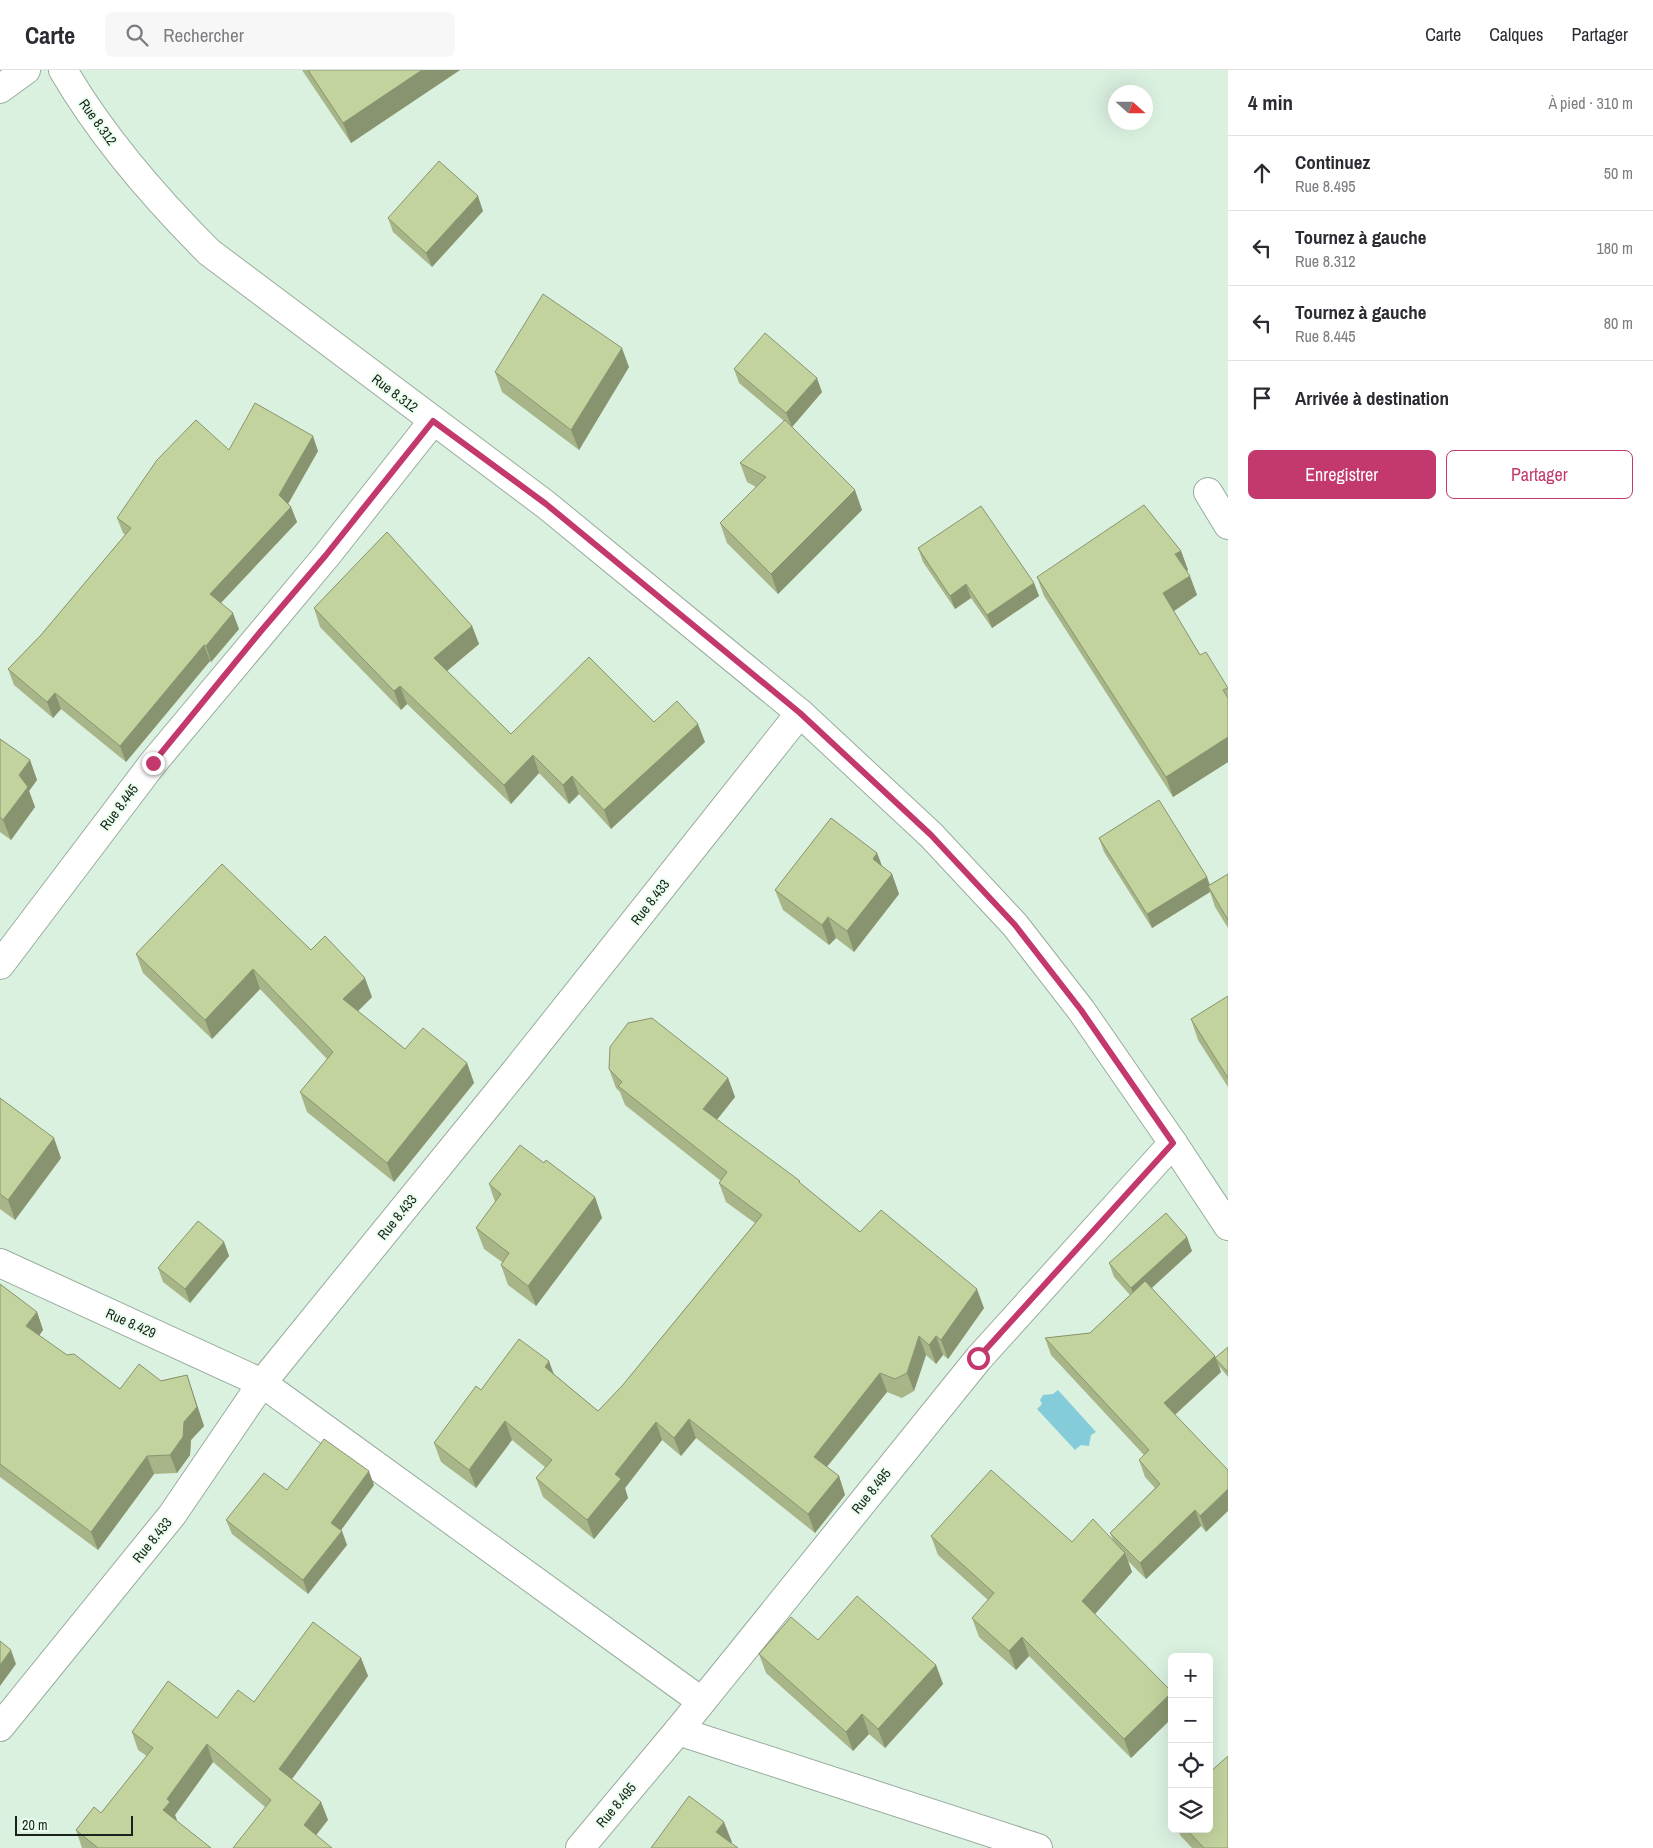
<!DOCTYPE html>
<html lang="fr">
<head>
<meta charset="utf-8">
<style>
	:root { --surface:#fff; --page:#f7f7f7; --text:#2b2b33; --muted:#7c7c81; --line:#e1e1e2; --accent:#c3386d }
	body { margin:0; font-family:"Archivo Narrow",sans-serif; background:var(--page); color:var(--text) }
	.controls { position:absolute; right:15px; bottom:15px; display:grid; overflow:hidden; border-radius:8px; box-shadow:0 5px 20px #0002 }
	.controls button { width:45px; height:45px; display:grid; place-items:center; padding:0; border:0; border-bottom:1px solid var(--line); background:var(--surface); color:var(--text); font:25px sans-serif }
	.compass { position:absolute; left:1108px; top:15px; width:45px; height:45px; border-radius:50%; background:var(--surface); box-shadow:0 5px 20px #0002; rotate:111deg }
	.scale { position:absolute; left:15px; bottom:12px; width:118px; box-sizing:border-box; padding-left:5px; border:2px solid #1a221c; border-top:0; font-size:14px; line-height:18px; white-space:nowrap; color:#1a221c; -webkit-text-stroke:4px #e9feed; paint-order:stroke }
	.stop { position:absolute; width:15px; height:15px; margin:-11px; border:4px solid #c3386d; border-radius:50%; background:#fff }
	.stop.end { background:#c3386d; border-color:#fff; box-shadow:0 1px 5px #0008 }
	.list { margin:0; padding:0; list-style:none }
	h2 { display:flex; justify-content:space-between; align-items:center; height:65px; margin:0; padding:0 20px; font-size:21px }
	h2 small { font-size:16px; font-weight:400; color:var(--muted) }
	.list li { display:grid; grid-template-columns:32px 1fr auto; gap:15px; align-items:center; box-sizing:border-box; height:75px; padding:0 20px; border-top:1px solid var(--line) }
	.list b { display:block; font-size:19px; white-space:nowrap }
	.list p { margin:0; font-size:16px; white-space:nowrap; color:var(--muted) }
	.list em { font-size:16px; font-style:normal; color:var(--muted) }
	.actions { display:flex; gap:10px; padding:15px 20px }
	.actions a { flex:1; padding:11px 0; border:1px solid var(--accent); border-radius:8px; text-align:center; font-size:18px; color:var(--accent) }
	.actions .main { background:var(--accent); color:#fff }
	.icon { flex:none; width:28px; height:28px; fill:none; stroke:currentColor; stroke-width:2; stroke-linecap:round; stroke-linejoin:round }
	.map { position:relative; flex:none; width:1228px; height:1778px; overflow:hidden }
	header { display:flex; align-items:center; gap:30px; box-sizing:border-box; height:70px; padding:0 25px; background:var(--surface); border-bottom:1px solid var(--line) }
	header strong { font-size:24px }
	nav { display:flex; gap:28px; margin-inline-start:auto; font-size:18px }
	.search { width:350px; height:45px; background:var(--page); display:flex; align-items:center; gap:12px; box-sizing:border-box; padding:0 18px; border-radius:8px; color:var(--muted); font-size:19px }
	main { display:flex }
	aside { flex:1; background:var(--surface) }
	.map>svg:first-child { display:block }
</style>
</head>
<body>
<header>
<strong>Carte</strong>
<div class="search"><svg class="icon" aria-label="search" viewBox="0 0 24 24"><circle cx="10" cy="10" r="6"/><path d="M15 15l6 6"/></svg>Rechercher</div>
<nav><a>Carte</a><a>Calques</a><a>Partager</a></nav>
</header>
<main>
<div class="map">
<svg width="1228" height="1778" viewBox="0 0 1228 1778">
	<rect width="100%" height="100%" fill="#dbf1e0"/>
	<path fill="#85ccdb" d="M 1058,1320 L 1096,1362 L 1091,1365 L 1089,1376 L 1081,1375 L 1075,1380 L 1037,1339 L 1042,1334 L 1040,1330 L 1043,1325 L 1053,1324 Z"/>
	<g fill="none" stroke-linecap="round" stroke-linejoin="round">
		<defs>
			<g id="minor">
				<path d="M 63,0 C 102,67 154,127 209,182 L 545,434 L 800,643 L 931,765 L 1015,855 L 1081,940 L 1173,1073 L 1228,1156"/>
				<path d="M 0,19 L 26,0"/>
				<path d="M 1208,422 L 1228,455"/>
				<path d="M 0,895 L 153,693 L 327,485 L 433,351"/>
				<path d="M 0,1193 L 262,1313 L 701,1631"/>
				<path d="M 0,1657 L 172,1445 L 262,1313 L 518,998 L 800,643"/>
				<path d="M 678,1661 L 1038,1778"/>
				<path d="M 580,1778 L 678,1661 L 979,1288 L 1173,1073"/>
			</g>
		</defs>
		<use href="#minor" stroke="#98ac9d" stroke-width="30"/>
		<use href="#minor" stroke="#fff" stroke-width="28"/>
	</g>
	<g fill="#a8b588">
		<path d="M 302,0 L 460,0 L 351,73 Z"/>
		<path d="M 483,141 L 432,197 L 393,162 L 388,148 Z"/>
		<path d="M 629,297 L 579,380 L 502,322 L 495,302 Z"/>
		<path d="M 734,299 L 822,322 L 792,357 L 862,440 L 778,524 L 727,473 L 720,453 L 756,417 L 747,412 L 740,393 L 784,351 L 739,313 Z"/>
		<path d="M 229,380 L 318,381 L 288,434 L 291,437 L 297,452 L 221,533 L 239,559 L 211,592 L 210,591 L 126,692 L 61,639 L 53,648 L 14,615 L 8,599 L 41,565 L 125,465 L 123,463 L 117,448 Z"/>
		<path d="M 918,478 L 1034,513 L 1039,526 L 992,558 L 971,528 L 955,539 L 923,492 Z"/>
		<path d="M 1181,481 L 1188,500 L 1187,501 L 1197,525 L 1174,541 L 1200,585 L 1228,618 L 1228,692 L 1173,727 L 1044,526 L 1037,507 Z"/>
		<path d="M 314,538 L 472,556 L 479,574 L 447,601 L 511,664 L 654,652 L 705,672 L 611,759 L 579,724 L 569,734 L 539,703 L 511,734 L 407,634 L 401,640 L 320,557 Z"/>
		<path d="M 0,669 L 30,690 L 37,710 L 29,721 L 35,737 L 11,770 L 0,762 Z"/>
		<path d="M 1099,768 L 1207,807 L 1209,815 L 1228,804 L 1228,858 L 1215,837 L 1210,822 L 1152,858 L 1104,782 Z"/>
		<path d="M 877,783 L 882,796 L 892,804 L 899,824 L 854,882 L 836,868 L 829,875 L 783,840 L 775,820 Z"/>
		<path d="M 311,880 L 372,927 L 358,941 L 405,979 L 467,993 L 474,1013 L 394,1112 L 307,1042 L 300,1022 L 327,989 L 260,919 L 212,969 L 143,903 L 136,884 Z"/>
		<path d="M 1228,926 L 1228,1017 L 1198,970 L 1191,949 Z"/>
		<path d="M 609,999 L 728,1008 L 735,1027 L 717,1050 L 801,1114 L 860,1162 L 984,1238 L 948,1289 L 943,1285 L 936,1294 L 926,1285 L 914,1321 L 902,1328 L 887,1322 L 827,1397 L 839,1406 L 845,1425 L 815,1463 L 696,1368 L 681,1386 L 662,1370 L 625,1418 L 628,1428 L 594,1469 L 543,1427 L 536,1408 L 545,1397 L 512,1370 L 476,1418 L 441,1392 L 434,1373 L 481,1320 L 554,1304 L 598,1341 L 622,1316 L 755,1153 L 726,1132 L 719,1113 L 721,1111 L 625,1035 L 620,1022 L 616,1018 Z"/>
		<path d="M 0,1028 L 61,1088 L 15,1150 L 0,1139 Z"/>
		<path d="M 544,1093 L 595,1127 L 602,1148 L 536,1236 L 508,1215 L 501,1195 L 502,1192 L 484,1179 L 476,1158 L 495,1132 L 489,1114 Z"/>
		<path d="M 224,1172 L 229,1186 L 190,1233 L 163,1212 L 158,1198 Z"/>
		<path d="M 1192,1181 L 1152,1218 L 1216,1288 L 1228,1277 L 1228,1307 L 1219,1296 L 1221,1302 L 1175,1345 L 1206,1462 L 1201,1456 L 1146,1509 L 1128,1491 L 1132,1502 L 1094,1544 L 1172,1623 L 1172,1648 L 1131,1688 L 1029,1586 L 1016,1600 L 979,1567 L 972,1548 L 988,1530 L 938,1485 L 931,1466 L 1072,1472 L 1113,1470 L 1110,1463 L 1155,1418 L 1145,1407 L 1139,1390 L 1144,1385 L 1051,1285 L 1045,1268 L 1090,1263 L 1130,1225 L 1114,1207 L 1109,1193 Z"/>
		<path d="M 0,1214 L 37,1242 L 43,1260 L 39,1266 L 67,1285 L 120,1319 L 187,1305 L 204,1356 L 191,1370 L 190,1385 L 177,1403 L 154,1404 L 98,1480 L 0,1407 Z"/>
		<path d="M 374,1415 L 341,1460 L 347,1475 L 308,1524 L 232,1464 L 226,1450 L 287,1420 Z"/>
		<path d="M 759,1584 L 936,1595 L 943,1614 L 885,1678 L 869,1664 L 853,1681 L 766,1603 Z"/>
		<path d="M 361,1588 L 368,1606 L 292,1709 L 321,1732 L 328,1750 L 265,1737 L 213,1692 L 175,1745 L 176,1750 L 211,1778 L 82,1778 L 76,1760 L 101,1743 L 147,1686 L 138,1680 L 132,1662 L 217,1648 L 254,1632 Z"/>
		<path d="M 1228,1686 L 1228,1778 L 1192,1778 L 1180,1765 L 1178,1759 L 1209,1759 L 1209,1703 Z"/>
	</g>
	<g fill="#88946f">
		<path d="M 422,0 L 460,0 L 351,73 L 343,53 Z"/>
		<path d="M 478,126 L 483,141 L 432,197 L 426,183 Z"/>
		<path d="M 622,278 L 629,297 L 579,380 L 571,360 Z"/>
		<path d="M 817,308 L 822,322 L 792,357 L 786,343 Z"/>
		<path d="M 313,366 L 318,381 L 284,441 L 279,425 Z"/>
		<path d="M 855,420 L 862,440 L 778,524 L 771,504 Z"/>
		<path d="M 291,437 L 297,452 L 215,539 L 210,524 Z"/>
		<path d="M 1181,481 L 1188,500 L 1183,504 L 1175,484 Z"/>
		<path d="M 1190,506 L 1197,525 L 1171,543 L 1163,523 Z"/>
		<path d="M 1034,513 L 1039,526 L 992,558 L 987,545 Z"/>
		<path d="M 966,514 L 971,528 L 955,539 L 950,526 Z"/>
		<path d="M 233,543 L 239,559 L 211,592 L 206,576 Z"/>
		<path d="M 472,556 L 479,574 L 441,606 L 434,588 Z"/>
		<path d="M 204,575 L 210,591 L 126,692 L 120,676 Z"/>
		<path d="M 400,616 L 407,634 L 401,640 L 394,621 Z"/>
		<path d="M 55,623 L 61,639 L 53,648 L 47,632 Z"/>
		<path d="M 698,654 L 705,672 L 611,759 L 604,740 Z"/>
		<path d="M 1228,667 L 1228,692 L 1173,727 L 1166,707 Z"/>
		<path d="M 533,685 L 539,703 L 511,734 L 504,715 Z"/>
		<path d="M 30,690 L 37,710 L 29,721 L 35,737 L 11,770 L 3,750 L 19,705 Z"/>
		<path d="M 572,706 L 579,724 L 569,734 L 563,715 Z"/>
		<path d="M 877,783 L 885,804 L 873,789 Z"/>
		<path d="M 892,804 L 899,824 L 854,882 L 847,861 Z"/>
		<path d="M 1207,807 L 1212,821 L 1208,816 L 1210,822 L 1152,858 L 1147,844 Z"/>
		<path d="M 828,847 L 836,868 L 829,875 L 822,855 Z"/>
		<path d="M 253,899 L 260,919 L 212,969 L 205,950 Z"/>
		<path d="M 365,908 L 372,927 L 350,949 L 343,929 Z"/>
		<path d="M 467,993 L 474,1013 L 394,1112 L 387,1093 Z"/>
		<path d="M 728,1008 L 735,1027 L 710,1058 L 703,1039 Z"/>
		<path d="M 54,1068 L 61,1088 L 15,1150 L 8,1130 Z"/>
		<path d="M 595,1127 L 602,1148 L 536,1236 L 528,1216 Z"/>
		<path d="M 1187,1167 L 1192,1181 L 1136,1232 L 1131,1218 Z"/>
		<path d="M 224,1172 L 229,1186 L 190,1233 L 185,1219 Z"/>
		<path d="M 977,1219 L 984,1238 L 948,1289 L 941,1270 Z"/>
		<path d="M 37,1242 L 43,1260 L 32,1275 L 26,1256 Z"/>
		<path d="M 919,1266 L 926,1285 L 914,1321 L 907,1303 Z"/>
		<path d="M 936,1266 L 943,1285 L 936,1294 L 929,1275 Z"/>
		<path d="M 1215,1286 L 1221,1302 L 1170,1349 L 1164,1333 Z"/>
		<path d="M 549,1291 L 556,1310 L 545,1297 Z"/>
		<path d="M 880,1303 L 887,1322 L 820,1405 L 814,1387 Z"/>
		<path d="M 187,1305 L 204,1356 L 191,1370 L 190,1385 L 177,1403 L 170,1385 Z"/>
		<path d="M 689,1349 L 696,1368 L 681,1386 L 674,1368 Z"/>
		<path d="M 505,1351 L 512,1370 L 476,1418 L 469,1400 Z"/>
		<path d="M 656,1352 L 662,1370 L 625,1418 L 628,1428 L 594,1469 L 587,1450 L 615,1404 Z"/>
		<path d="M 147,1386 L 154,1404 L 98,1480 L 91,1462 Z"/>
		<path d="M 369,1401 L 374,1415 L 336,1467 L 331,1453 Z"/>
		<path d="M 839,1406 L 845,1425 L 815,1463 L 808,1444 Z"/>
		<path d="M 1228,1419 L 1228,1441 L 1206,1462 L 1200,1446 Z"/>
		<path d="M 1195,1440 L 1201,1456 L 1146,1509 L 1140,1493 Z"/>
		<path d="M 342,1461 L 347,1475 L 308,1524 L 303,1510 Z"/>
		<path d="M 1125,1483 L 1132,1502 L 1089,1551 L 1082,1531 Z"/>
		<path d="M 1022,1567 L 1029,1586 L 1016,1600 L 1009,1581 Z"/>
		<path d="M 11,1580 L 16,1594 L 0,1616 L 0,1595 Z"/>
		<path d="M 361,1588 L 368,1606 L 286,1717 L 279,1699 Z"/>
		<path d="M 936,1595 L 943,1614 L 885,1678 L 878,1659 Z"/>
		<path d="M 1172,1622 L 1172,1648 L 1131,1688 L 1124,1669 Z"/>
		<path d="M 862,1644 L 869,1664 L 853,1681 L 846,1662 Z"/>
		<path d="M 207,1674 L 213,1692 L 175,1745 L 177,1750 L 170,1758 L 163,1740 L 167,1729 Z"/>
		<path d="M 321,1732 L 328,1750 L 310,1773 L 304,1755 Z"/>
		<path d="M 724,1752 L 732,1772 L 727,1778 L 716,1762 Z"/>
	</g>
	<g fill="#c3d39e" stroke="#88946f">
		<path d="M 308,0 L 422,0 L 343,53 Z"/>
		<path d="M 439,91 L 478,126 L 426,183 L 388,148 Z"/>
		<path d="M 543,224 L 622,278 L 571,360 L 495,302 Z"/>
		<path d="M 765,263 L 817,308 L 786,343 L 734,299 Z"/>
		<path d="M 255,333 L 313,366 L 279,425 L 291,437 L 210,524 L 233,543 L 206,576 L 204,575 L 120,676 L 55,623 L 47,632 L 8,599 L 41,565 L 131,458 L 117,448 L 157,390 L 196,350 L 229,380 Z"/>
		<path d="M 785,350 L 855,420 L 771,504 L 720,453 L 766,407 L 740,393 Z"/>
		<path d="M 1144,435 L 1181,481 L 1175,484 L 1190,506 L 1163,523 L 1200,585 L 1206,582 L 1228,618 L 1223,620 L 1228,628 L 1228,667 L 1166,707 L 1037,507 Z"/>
		<path d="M 981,436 L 1034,513 L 987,545 L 966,514 L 950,526 L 918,478 Z"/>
		<path d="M 387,462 L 472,556 L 434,588 L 511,664 L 589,587 L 654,652 L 677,631 L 698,654 L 604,740 L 572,706 L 563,715 L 533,685 L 504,715 L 400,616 L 394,621 L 314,538 Z"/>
		<path d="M 0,669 L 30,690 L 19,705 L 28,717 L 3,750 L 0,747 Z"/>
		<path d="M 1159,730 L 1207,807 L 1147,844 L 1099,768 Z"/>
		<path d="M 831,748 L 877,783 L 873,789 L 892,804 L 847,861 L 828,847 L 822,855 L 775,820 Z"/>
		<path d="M 222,794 L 311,880 L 325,866 L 365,908 L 343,929 L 405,979 L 423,958 L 467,993 L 387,1093 L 300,1022 L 333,982 L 253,899 L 205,950 L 136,884 Z"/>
		<path d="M 1228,804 L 1228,850 L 1208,816 Z"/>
		<path d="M 1228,926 L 1228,1008 L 1191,949 Z"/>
		<path d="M 652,948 L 728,1008 L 703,1039 L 800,1111 L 799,1112 L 860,1162 L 881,1140 L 977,1219 L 941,1270 L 936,1266 L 929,1275 L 919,1266 L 907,1303 L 895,1309 L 880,1303 L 814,1387 L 839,1406 L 808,1444 L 689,1349 L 674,1368 L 656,1352 L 615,1404 L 621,1409 L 587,1450 L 536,1408 L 552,1390 L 505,1351 L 469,1400 L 434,1373 L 476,1316 L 481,1320 L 519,1269 L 549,1291 L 545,1297 L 598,1341 L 622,1316 L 762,1145 L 719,1113 L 727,1102 L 618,1016 L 622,1012 L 609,999 L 610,977 L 628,953 Z"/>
		<path d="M 0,1028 L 54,1068 L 8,1130 L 0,1124 Z"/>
		<path d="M 520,1075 L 544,1093 L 546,1090 L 595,1127 L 528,1216 L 501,1195 L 509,1183 L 476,1158 L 501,1124 L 489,1114 Z"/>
		<path d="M 1166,1143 L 1187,1167 L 1131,1218 L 1109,1193 Z"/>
		<path d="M 198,1151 L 224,1172 L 185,1219 L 158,1198 Z"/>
		<path d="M 1145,1211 L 1215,1286 L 1164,1333 L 1228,1400 L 1228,1419 L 1200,1446 L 1195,1440 L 1140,1493 L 1110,1463 L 1160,1414 L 1139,1390 L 1149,1380 L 1045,1268 L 1090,1263 Z"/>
		<path d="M 0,1214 L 37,1242 L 26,1256 L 67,1285 L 74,1284 L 120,1319 L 139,1294 L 161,1311 L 187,1305 L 197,1337 L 184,1352 L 183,1367 L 170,1385 L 147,1386 L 91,1462 L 0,1394 Z"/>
		<path d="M 1228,1277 L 1228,1302 L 1215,1288 Z"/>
		<path d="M 324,1369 L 369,1401 L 331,1453 L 342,1461 L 303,1510 L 226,1450 L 264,1403 L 287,1420 Z"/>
		<path d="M 991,1400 L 1072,1472 L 1093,1449 L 1125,1483 L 1082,1531 L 1172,1622 L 1124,1669 L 1022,1567 L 1009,1581 L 972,1548 L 994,1523 L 931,1466 Z"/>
		<path d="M 857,1526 L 936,1595 L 878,1659 L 862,1644 L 846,1662 L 759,1584 L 791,1547 L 818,1570 Z"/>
		<path d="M 313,1552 L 361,1588 L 279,1699 L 321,1732 L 304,1755 L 332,1778 L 233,1778 L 271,1730 L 207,1674 L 167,1729 L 170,1732 L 163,1740 L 211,1778 L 98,1778 L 76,1760 L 94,1737 L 101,1743 L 153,1678 L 132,1662 L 168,1611 L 217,1648 L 238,1620 L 254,1632 Z"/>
		<path d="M 0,1571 L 11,1580 L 0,1595 Z"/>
		<path d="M 1228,1686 L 1228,1778 L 1204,1778 L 1186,1759 L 1209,1759 L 1209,1713 L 1213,1710 L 1209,1707 L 1209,1703 Z"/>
		<path d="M 689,1726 L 724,1752 L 716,1762 L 738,1778 L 651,1778 Z"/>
	</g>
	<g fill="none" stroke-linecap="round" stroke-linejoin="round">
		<path stroke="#c3386d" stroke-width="6" d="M 153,693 L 261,561 L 326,485 L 433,351 L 546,434 L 800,643 L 931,765 L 1015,855 L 1081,940 L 1173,1073 L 978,1288"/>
	</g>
	<g text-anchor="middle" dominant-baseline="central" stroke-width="4" stroke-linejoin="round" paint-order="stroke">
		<g font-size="14" fill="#1a221c" stroke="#e9feed">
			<text transform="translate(98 52) rotate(54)">Rue 8.312</text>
			<text transform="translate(395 323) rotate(37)">Rue 8.312</text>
			<text transform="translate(119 737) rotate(-53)">Rue 8.445</text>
			<text transform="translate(650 832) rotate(-52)">Rue 8.433</text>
			<text transform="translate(397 1147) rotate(-51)">Rue 8.433</text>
			<text transform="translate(131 1253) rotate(24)">Rue 8.429</text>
			<text transform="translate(871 1421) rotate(-51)">Rue 8.495</text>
			<text transform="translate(152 1470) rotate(-51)">Rue 8.433</text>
			<text transform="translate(616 1735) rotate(-50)">Rue 8.495</text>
		</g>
	</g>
</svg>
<div class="controls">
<button>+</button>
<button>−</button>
<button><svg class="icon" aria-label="locate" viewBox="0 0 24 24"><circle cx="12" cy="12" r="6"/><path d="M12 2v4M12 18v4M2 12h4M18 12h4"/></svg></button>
<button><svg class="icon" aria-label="layers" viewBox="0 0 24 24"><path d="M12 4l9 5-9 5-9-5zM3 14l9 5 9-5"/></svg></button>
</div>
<svg class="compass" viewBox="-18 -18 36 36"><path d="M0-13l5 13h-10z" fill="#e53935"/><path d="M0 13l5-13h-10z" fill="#7c7c81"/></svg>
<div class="scale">20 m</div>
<div class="stop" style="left:978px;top:1288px"></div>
<div class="stop end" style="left:153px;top:693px"></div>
</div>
<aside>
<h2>4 min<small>À pied · 310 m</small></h2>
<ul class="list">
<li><svg class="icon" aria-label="ahead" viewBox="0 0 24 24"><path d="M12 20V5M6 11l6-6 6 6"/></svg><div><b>Continuez</b><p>Rue 8.495</p></div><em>50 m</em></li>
<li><svg class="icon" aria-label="left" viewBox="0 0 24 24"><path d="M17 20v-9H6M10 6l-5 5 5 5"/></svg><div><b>Tournez à gauche</b><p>Rue 8.312</p></div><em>180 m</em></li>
<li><svg class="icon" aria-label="left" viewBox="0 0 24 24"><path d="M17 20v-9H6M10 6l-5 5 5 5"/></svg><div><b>Tournez à gauche</b><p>Rue 8.445</p></div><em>80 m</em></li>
<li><svg class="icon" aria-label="arrive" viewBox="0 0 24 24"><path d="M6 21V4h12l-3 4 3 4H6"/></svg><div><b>Arrivée à destination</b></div></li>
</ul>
<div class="actions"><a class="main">Enregistrer</a><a>Partager</a></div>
</aside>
</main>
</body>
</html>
